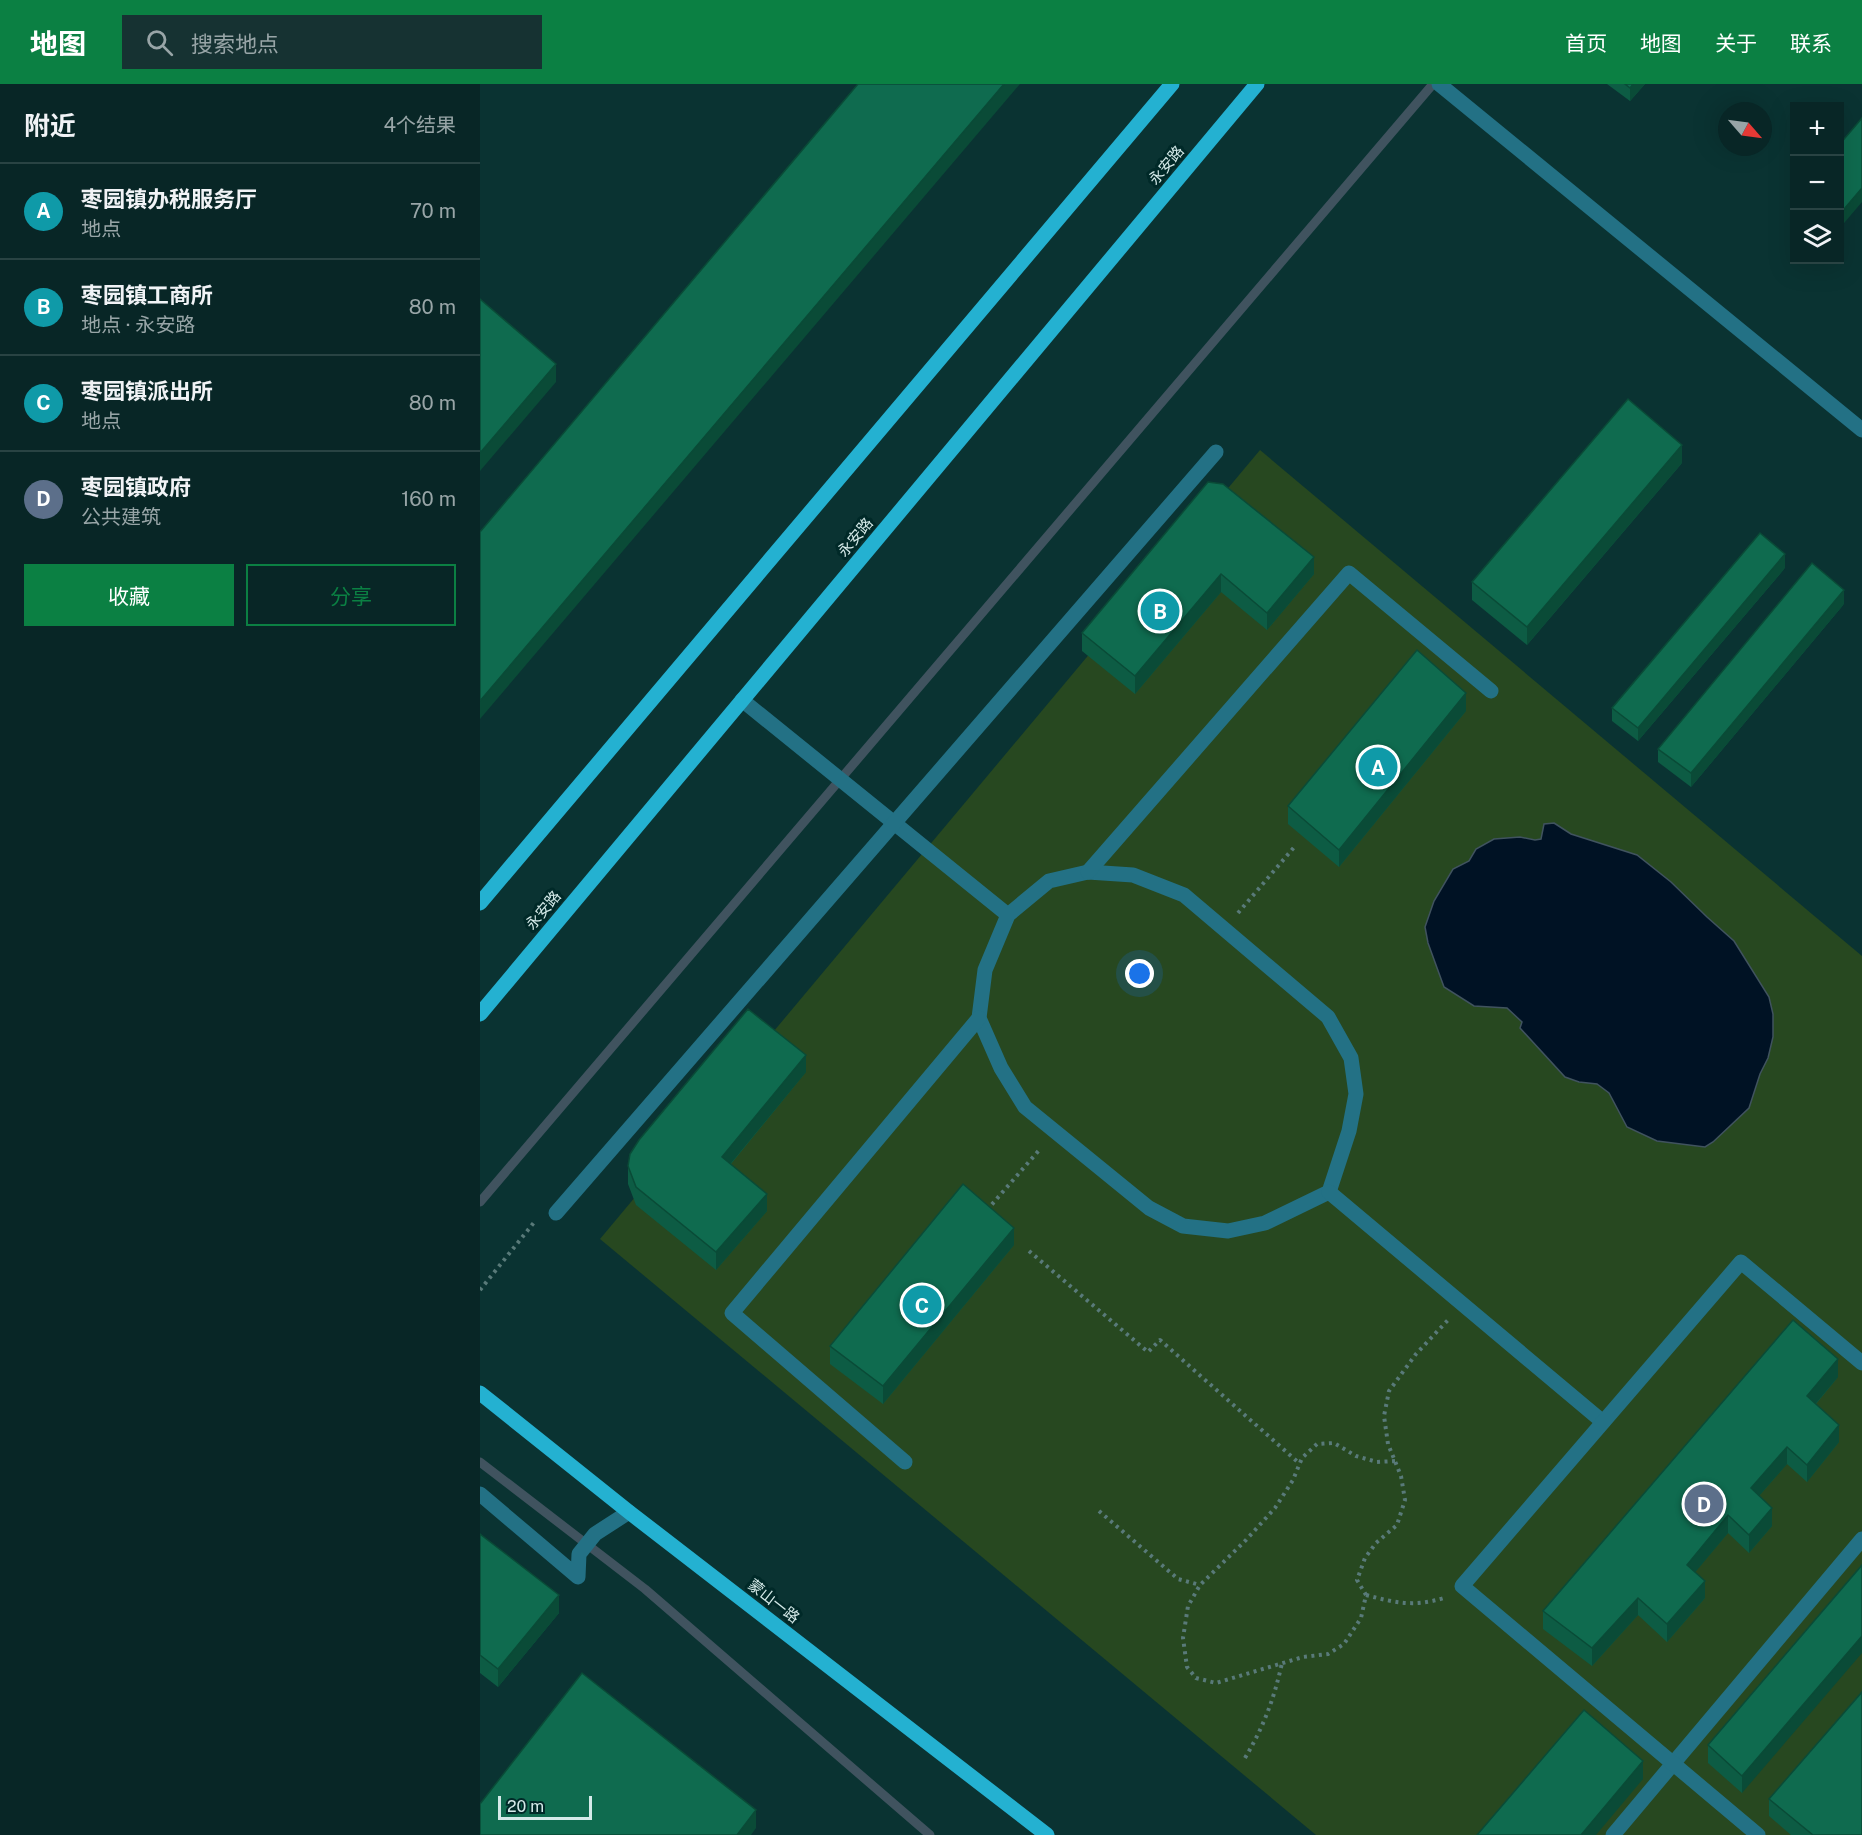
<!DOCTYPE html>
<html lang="zh">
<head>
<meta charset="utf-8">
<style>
	:root { --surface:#082626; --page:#163232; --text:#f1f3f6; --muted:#98a5a7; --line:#294343; --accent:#0b8043 }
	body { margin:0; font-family:"Public Sans","Noto Sans SC",sans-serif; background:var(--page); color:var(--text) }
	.controls { position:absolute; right:18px; top:18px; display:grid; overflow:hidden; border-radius:0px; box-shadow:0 6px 24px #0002 }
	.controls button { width:54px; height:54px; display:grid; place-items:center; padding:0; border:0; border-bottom:2px solid var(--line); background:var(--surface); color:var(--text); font:30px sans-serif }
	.compass { position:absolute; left:1238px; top:18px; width:54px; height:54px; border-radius:50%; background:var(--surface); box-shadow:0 6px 24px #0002; rotate:118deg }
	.scale { position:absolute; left:18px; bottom:15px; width:94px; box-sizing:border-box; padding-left:6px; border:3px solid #d5eae9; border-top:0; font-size:16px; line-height:21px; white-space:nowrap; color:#d5eae9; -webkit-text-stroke:4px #002928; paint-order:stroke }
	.you { position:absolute; left:660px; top:890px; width:21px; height:21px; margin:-15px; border:4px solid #fff; border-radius:50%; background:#1a73e8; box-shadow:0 0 0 9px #1a73e833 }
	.badge { display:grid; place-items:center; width:39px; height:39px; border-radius:50%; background:var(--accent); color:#fff; font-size:20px; font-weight:700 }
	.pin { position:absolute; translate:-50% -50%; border:3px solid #fff; box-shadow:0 2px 6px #0006 }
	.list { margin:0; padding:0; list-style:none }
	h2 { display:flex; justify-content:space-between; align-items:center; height:78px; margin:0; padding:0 24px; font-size:26px }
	h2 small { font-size:20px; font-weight:400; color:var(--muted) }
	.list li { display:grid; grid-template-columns:39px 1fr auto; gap:18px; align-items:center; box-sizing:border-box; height:96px; padding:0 24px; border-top:2px solid var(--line) }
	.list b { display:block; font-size:22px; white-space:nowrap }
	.list p { margin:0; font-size:20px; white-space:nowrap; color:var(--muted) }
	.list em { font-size:20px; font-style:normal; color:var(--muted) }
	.actions { display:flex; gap:12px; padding:18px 24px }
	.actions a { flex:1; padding:14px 0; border:2px solid var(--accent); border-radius:0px; text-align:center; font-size:21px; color:var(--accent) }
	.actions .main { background:var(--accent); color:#fff }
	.icon { flex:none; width:33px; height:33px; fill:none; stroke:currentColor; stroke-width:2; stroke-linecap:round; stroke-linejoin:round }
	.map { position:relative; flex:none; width:1382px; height:1751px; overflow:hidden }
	header { display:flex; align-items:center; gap:36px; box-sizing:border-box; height:84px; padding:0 30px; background:var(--accent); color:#fff }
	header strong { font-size:28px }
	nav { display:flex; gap:33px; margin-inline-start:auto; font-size:21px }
	.search { width:420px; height:54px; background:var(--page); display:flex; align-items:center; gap:15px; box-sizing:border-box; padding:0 21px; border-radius:0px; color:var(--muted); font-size:22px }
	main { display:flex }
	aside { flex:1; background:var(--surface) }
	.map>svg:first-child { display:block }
</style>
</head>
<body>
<header>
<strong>地图</strong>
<div class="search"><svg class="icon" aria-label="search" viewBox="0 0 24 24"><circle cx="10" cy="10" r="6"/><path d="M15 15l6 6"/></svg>搜索地点</div>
<nav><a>首页</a><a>地图</a><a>关于</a><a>联系</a></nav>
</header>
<main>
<aside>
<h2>附近<small>4个结果</small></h2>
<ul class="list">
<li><span class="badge" style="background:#0f9aa8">A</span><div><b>枣园镇办税服务厅</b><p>地点</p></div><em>70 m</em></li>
<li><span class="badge" style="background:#0f9aa8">B</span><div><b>枣园镇工商所</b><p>地点 · 永安路</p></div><em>80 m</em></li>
<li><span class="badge" style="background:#0f9aa8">C</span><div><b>枣园镇派出所</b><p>地点</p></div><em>80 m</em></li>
<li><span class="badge" style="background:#5c6f8a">D</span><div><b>枣园镇政府</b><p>公共建筑</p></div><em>160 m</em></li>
</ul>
<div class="actions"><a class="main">收藏</a><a>分享</a></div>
</aside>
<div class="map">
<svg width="1382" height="1751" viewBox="0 0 1382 1751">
	<rect width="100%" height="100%" fill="#0a3332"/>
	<path fill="#274820" d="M 780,366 L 1382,872 L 1382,1751 L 836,1751 L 120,1155 Z"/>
	<path fill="#001224" stroke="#40535f" stroke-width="1.5" d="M 1074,739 L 1091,750 L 1157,771 L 1191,798 L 1227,833 L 1254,857 L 1289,913 L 1293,930 L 1293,953 L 1288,974 L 1280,990 L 1269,1024 L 1233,1058 L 1225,1063 L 1177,1057 L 1147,1043 L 1129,1009 L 1117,1000 L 1099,998 L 1085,993 L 1040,944 L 1042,938 L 1027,924 L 994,922 L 964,903 L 948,859 L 945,843 L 954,817 L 973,785 L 989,777 L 996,765 L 1014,755 L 1040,753 L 1055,756 L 1061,755 L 1064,740 Z"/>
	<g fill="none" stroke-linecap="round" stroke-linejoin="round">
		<g stroke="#40535f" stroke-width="9">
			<path d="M 0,1118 L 953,0"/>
			<path d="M 0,1378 L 165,1505 L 450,1751"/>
		</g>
		<g stroke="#597a79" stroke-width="4" stroke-dasharray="3 4.5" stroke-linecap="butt">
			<path d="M 758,829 L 816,761"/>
			<path d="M 507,1126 L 561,1064"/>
			<path d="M 549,1167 L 668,1268 L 680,1256 L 819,1379"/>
			<path d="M 0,1206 L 56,1136"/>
			<path d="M 915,1377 L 897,1378 L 876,1372 L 854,1359 L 837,1360 L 822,1374 L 813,1396 L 795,1424 L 766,1456 L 720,1501 L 708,1522 L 703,1554 L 707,1583 L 716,1594 L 736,1599 L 823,1573 L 848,1570 L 864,1560 L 881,1534 L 886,1511 L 877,1496 L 885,1474 L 896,1459 L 917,1441 L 925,1416 L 921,1392 L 908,1360 L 904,1332 L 909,1307 L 936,1270 L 968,1236"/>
			<path d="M 619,1427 L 698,1495 L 720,1501"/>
			<path d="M 886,1511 C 916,1519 934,1523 964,1514"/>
			<path d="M 765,1674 C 784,1642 794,1615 802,1579"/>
		</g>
		<g stroke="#237185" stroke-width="15">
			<path d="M 959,0 L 1382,346"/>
			<path d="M 262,616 L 528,831 L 505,886 L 499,934 L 521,984 L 545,1023 L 669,1124 L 703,1142 L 748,1147 L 785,1139 L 849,1108 L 869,1047 L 876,1010 L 871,974 L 848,933 L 704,811 L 653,791 L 608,788 L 569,797 L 528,831"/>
			<path d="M 608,788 L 869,489 L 1011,607"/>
			<path d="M 849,1108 L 1123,1338"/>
			<path d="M 76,1129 L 736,368"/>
			<path d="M 425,1378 L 252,1229 L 499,934"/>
			<path d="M 0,1410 L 98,1493 L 99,1470 L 115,1450 L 149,1428"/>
			<path d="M 1133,1751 L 1382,1455"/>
			<path d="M 1278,1751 L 982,1502 L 1261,1178 L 1382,1279"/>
		</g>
		<g stroke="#24b1d1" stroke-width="15">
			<path d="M 0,819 L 692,0"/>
			<path d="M 0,930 L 777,0"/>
			<path d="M 0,1309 L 149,1428 L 567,1751"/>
		</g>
	</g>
	<g fill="#0d5c44">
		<path d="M 1127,0 L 1165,0 L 1150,17 Z"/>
		<path d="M 1202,379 L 1047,561 L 992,516 L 992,498 Z"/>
		<path d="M 728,398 L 834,490 L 787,546 L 741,508 L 655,610 L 602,567 L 602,549 Z"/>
		<path d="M 1305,484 L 1158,657 L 1132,637 L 1132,624 Z"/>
		<path d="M 1364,520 L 1211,703 L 1178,678 L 1178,665 Z"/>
		<path d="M 986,627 L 859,783 L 808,740 L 808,722 Z"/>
		<path d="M 326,988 L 251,1080 L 287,1127 L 236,1186 L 156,1121 L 148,1100 L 148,1082 Z"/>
		<path d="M 534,1161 L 403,1320 L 350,1280 L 350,1262 Z"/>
		<path d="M 1358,1293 L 1336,1320 L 1359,1358 L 1327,1398 L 1307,1380 L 1279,1412 L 1292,1442 L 1269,1469 L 1248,1449 L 1215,1488 L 1225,1514 L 1187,1558 L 1158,1531 L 1112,1582 L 1063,1545 L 1063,1527 Z"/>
		<path d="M 0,1450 L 79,1529 L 18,1603 L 0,1589 Z"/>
		<path d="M 1382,1481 L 1262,1709 L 1228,1679 L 1228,1661 Z"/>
		<path d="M 1289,1715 L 1382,1751 L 1311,1751 L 1289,1732 Z"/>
	</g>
	<g fill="#0a4b37">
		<path d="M 524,0 L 540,0 L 0,635 L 0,617 Z"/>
		<path d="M 1153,0 L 1165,0 L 1150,17 L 1150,4 Z"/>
		<path d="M 1382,104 L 1382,118 L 1359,145 L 1359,131 Z"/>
		<path d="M 76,280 L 76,298 L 0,387 L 0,369 Z"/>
		<path d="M 1202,361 L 1202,379 L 1047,561 L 1047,543 Z"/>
		<path d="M 1305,470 L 1305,484 L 1158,657 L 1158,644 Z"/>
		<path d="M 834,473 L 834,490 L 787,546 L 787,529 Z"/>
		<path d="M 741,490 L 741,508 L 655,610 L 655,592 Z"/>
		<path d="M 1364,506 L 1364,520 L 1211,703 L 1211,689 Z"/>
		<path d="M 986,609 L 986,627 L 859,783 L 859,766 Z"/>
		<path d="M 326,971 L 326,988 L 242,1090 L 242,1073 Z"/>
		<path d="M 287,1110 L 287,1127 L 236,1186 L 236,1168 Z"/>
		<path d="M 534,1144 L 534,1161 L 403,1320 L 403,1302 Z"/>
		<path d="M 1358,1275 L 1358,1293 L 1327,1330 L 1327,1312 Z"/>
		<path d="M 1359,1341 L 1359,1358 L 1327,1398 L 1327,1381 Z"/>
		<path d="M 1307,1363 L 1307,1380 L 1271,1421 L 1271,1404 Z"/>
		<path d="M 1292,1424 L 1292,1442 L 1269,1469 L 1269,1451 Z"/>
		<path d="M 1248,1431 L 1248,1449 L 1207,1498 L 1207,1481 Z"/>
		<path d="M 1225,1497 L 1225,1514 L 1187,1558 L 1187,1540 Z"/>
		<path d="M 79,1511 L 79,1529 L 18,1603 L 18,1585 Z"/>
		<path d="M 1158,1514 L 1158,1531 L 1112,1582 L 1112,1564 Z"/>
		<path d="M 1382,1552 L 1382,1569 L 1262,1709 L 1262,1692 Z"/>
		<path d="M 1163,1677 L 1163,1695 L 1116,1751 L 1101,1751 Z"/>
		<path d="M 276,1726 L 276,1744 L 271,1751 L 257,1751 Z"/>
	</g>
	<g fill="#0f6b4f" stroke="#0a4b37" stroke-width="1.5">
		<path d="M 378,0 L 524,0 L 0,617 L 0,448 Z"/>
		<path d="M 1145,0 L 1153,0 L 1150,4 Z"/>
		<path d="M 1382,34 L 1382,104 L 1359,131 L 1359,61 Z"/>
		<path d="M 0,215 L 76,280 L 0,369 Z"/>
		<path d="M 1148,315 L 1202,361 L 1047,543 L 992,498 Z"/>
		<path d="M 728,398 L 743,400 L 834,473 L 787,529 L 741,490 L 655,592 L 602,549 Z"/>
		<path d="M 1280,449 L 1305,470 L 1158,644 L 1132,624 Z"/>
		<path d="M 1332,479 L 1364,506 L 1211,689 L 1178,665 Z"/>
		<path d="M 937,566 L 986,609 L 859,766 L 808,722 Z"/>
		<path d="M 268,925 L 326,971 L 242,1073 L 287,1110 L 236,1168 L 156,1103 L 148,1082 L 150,1070 L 159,1056 Z"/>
		<path d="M 483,1100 L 534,1144 L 403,1302 L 350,1262 Z"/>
		<path d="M 1313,1236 L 1358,1275 L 1327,1312 L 1359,1341 L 1327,1381 L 1307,1363 L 1271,1404 L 1292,1424 L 1269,1451 L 1248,1431 L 1207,1481 L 1225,1497 L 1187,1540 L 1158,1514 L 1112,1564 L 1063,1527 Z"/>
		<path d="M 0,1450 L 79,1511 L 18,1585 L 0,1571 Z"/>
		<path d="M 1382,1481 L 1382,1552 L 1262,1692 L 1228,1661 Z"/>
		<path d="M 102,1589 L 276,1726 L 257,1751 L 0,1751 L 0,1720 Z"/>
		<path d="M 1382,1608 L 1382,1751 L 1333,1751 L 1289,1715 Z"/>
		<path d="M 1104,1626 L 1163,1677 L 1101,1751 L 997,1751 Z"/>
	</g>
	<g text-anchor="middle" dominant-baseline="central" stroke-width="6" stroke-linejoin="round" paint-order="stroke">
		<g font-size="15" fill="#d5eae9" stroke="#002928">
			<text transform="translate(686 81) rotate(-50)">永安路</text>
			<text transform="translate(375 453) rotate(-50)">永安路</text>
			<text transform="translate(63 826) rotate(-50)">永安路</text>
			<text transform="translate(294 1517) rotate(38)">蒙山一路</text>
		</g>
	</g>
</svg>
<div class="controls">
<button>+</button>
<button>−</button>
<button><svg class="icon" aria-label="layers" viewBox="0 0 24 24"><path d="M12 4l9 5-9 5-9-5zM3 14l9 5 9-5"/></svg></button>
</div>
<svg class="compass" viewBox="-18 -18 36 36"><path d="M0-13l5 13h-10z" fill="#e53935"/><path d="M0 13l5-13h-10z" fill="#98a5a7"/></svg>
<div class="scale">20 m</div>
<div class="you"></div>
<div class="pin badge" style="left:898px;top:683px;background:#0f9aa8">A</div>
<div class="pin badge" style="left:680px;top:527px;background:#0f9aa8">B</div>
<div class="pin badge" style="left:442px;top:1221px;background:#0f9aa8">C</div>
<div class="pin badge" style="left:1224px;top:1420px;background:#5c6f8a">D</div>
</div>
</main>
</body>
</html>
